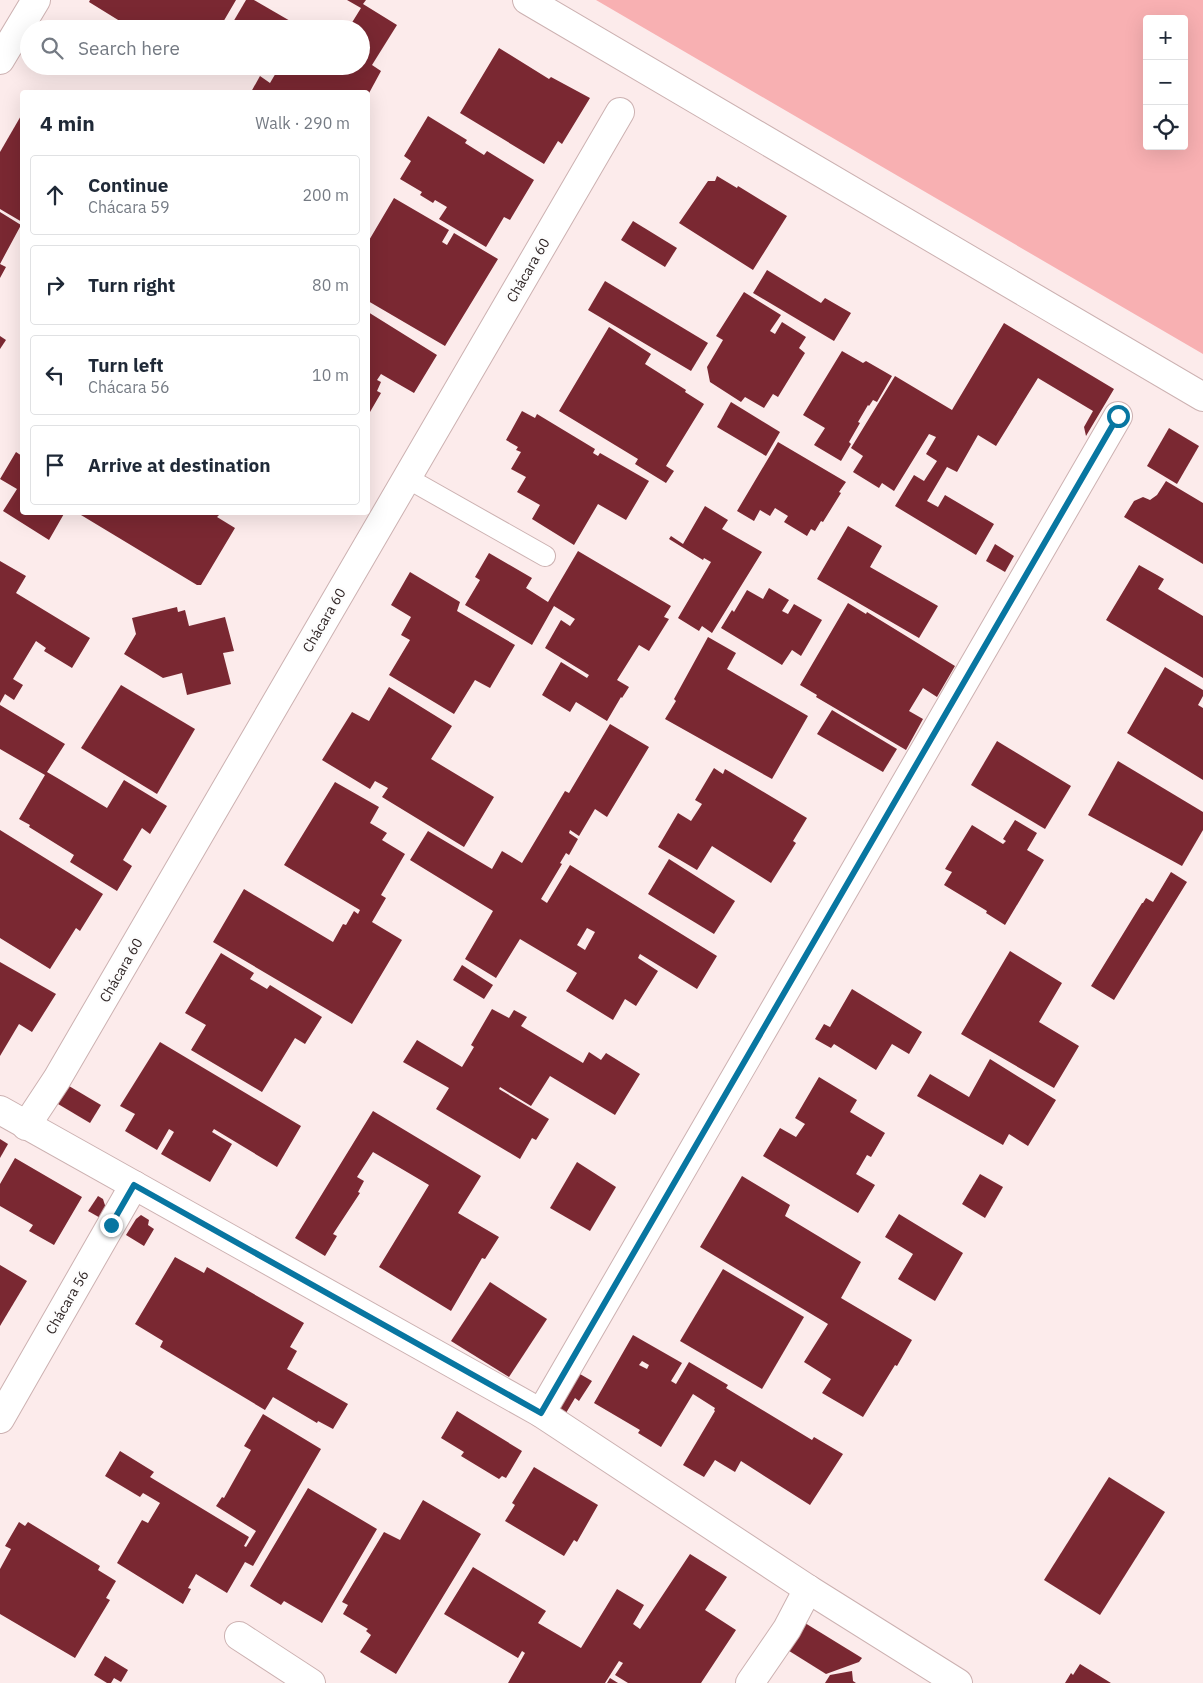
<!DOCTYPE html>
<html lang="en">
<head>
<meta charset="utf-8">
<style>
	:root { --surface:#fff; --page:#f2f2f3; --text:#1f2937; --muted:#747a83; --line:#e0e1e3 }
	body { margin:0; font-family:"IBM Plex Sans",sans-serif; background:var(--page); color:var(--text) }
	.controls { position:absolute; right:15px; top:15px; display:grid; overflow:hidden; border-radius:5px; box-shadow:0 5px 20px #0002 }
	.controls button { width:45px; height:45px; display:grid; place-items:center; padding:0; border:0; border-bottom:1px solid var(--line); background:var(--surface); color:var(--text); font:25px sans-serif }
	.stop { position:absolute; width:15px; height:15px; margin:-11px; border:4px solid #0876a1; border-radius:50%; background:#fff }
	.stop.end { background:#0876a1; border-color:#fff; box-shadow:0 1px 5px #0008 }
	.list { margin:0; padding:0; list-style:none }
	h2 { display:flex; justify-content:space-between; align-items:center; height:65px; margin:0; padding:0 20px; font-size:21px }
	h2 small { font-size:16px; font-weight:400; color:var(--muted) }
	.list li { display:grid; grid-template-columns:32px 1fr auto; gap:15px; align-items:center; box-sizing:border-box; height:80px; margin:0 10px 10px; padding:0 10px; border:1px solid var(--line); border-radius:5px }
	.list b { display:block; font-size:19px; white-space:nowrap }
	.list p { margin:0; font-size:16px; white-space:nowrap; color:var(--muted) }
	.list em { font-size:16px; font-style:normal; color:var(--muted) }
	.icon { flex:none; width:28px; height:28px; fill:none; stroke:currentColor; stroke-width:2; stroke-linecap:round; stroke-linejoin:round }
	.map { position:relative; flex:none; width:1203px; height:1683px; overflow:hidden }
	.search { position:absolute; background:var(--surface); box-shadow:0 5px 20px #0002; left:20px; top:20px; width:350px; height:55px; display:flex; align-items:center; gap:12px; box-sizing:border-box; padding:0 18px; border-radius:28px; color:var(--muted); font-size:19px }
	.panel { position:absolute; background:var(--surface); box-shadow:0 5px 20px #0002; left:20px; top:90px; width:350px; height:425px; border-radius:5px }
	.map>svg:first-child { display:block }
</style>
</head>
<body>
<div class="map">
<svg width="1203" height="1683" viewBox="0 0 1203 1683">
	<rect width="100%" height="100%" fill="#fcebeb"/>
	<path fill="#f8b0b2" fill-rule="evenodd" d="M 596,0 L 1203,0 L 1203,354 ZM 1147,19 L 1184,19 L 1184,146 L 1147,146 Z"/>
	<g fill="#7a2832" fill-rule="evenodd">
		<path d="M 90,0 L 236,0 L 219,29 L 119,29 L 123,23 L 89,2 Z"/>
		<path d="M 246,0 L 254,0 L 304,29 L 229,29 Z"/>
		<path d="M 347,0 L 366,0 L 363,4 L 397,25 L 372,65 L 381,71 L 368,95 L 368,92 L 251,92 L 260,76 L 270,83 L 280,66 L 361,66 L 361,29 L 348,29 L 361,8 Z"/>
		<path d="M 499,48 L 549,79 L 551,77 L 590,98 L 562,144 L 558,141 L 544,164 L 460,113 Z"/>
		<path d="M 181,66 L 197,66 L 193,73 Z"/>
		<path d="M 22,114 L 22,222 L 0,209 L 0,152 Z"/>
		<path d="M 428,116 L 467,140 L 465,143 L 484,155 L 487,151 L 534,180 L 510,220 L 504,217 L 486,247 L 439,219 L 447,207 L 435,200 L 433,203 L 420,195 L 422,192 L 400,179 L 411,161 L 404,156 Z"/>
		<path d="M 717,176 L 737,188 L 738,186 L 787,216 L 753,270 L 679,223 L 708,181 L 715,181 Z"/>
		<path d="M 394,198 L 449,230 L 442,242 L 447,245 L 454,233 L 498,259 L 445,346 L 368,301 L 368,242 Z"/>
		<path d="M 0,212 L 21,225 L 0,264 L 6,267 L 0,278 Z"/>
		<path d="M 633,221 L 677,248 L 665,267 L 621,240 Z"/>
		<path d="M 767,270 L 821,303 L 825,298 L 851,313 L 834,341 L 753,293 Z"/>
		<path d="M 605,281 L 708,343 L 691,371 L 588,310 Z"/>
		<path d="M 744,292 L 781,315 L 770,331 L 775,334 L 782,322 L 806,337 L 799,348 L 805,353 L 778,397 L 773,394 L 764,408 L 745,397 L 741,402 L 710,382 L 707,367 L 723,340 L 716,336 Z"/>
		<path d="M 368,312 L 437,355 L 414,393 L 381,374 L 377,380 L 381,382 L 377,391 L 381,393 L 370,412 L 368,411 Z"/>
		<path d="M 1004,323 L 1114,389 L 1086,436 L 1084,427 L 1093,411 L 1038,378 L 996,446 L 978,435 L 957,472 L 947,467 L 927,501 L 938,507 L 945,495 L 994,524 L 976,555 L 895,506 L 914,475 L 924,481 L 937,461 L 926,454 L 936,437 L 929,434 L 894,491 L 882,483 L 879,488 L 853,472 L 863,456 L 851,448 L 895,376 L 952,410 Z"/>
		<path d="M 609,327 L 651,354 L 645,364 L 686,390 L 685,392 L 704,404 L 666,466 L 674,471 L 666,483 L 635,464 L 638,459 L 559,411 Z"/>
		<path d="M 0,336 L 6,340 L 0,349 Z"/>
		<path d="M 842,351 L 863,363 L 866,361 L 892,376 L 877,402 L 873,400 L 869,406 L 868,405 L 858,422 L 860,423 L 849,442 L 851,444 L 841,461 L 814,445 L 825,428 L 803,415 Z"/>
		<path d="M 731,402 L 780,432 L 766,456 L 717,427 Z"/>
		<path d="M 522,411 L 535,418 L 537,414 L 595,449 L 593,453 L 598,456 L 600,453 L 649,481 L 626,520 L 598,504 L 574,545 L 532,519 L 540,505 L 517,492 L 526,477 L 511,469 L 521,452 L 516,450 L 518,447 L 506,440 Z"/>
		<path d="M 1169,428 L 1199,446 L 1177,484 L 1147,466 Z"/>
		<path d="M 778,442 L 846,482 L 839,492 L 841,493 L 823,522 L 821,521 L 815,531 L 811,529 L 807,536 L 784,522 L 788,516 L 775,508 L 770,516 L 760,510 L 754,521 L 737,511 Z"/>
		<path d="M 16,452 L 22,456 L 22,512 L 65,512 L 49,540 L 3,511 L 17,489 L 0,479 Z"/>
		<path d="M 1166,481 L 1203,503 L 1203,564 L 1124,517 L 1134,501 L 1143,497 L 1150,500 L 1157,495 Z"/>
		<path d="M 705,506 L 728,520 L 722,529 L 762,552 L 712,633 L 702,626 L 699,631 L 678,618 L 711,562 L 704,558 L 703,560 L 669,539 L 671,536 L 683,544 Z"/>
		<path d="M 76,512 L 222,512 L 217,517 L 235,528 L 201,585 L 197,585 Z"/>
		<path d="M 848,526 L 882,546 L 870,567 L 938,606 L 919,638 L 817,579 Z"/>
		<path d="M 995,544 L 1014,556 L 1005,572 L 986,561 Z"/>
		<path d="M 578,551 L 671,606 L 664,617 L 669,619 L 649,651 L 639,645 L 617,680 L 629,687 L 622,698 L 621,697 L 607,721 L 576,702 L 570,712 L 542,695 L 561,662 L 587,678 L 589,675 L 545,648 L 561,620 L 570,626 L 575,619 L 554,606 L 532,645 L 465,605 L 480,580 L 475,577 L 489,553 L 532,578 L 526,588 L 548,602 Z"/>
		<path d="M 0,561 L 26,576 L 16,593 L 90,638 L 72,668 L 44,651 L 46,648 L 36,641 L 13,679 L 23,685 L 14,700 L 5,694 L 0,703 Z"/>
		<path d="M 1139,565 L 1164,579 L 1158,589 L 1203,616 L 1203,678 L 1106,620 Z"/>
		<path d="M 410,572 L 460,602 L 457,611 L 515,645 L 490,688 L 475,680 L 454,714 L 389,675 L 410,640 L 401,635 L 411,617 L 391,605 Z"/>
		<path d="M 769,588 L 789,600 L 782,611 L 788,614 L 794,604 L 822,620 L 801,656 L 792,650 L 782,665 L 721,628 L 732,610 L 734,612 L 747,590 L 763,599 Z"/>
		<path d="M 848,603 L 866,614 L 867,612 L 955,666 L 937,697 L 923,688 L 909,711 L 923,719 L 906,750 L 816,697 L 817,695 L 800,685 Z"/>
		<path d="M 177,607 L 178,612 L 185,610 L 189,626 L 225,617 L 234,651 L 223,653 L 231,684 L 187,695 L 182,673 L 163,678 L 124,654 L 136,634 L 132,618 Z"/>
		<path d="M 708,637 L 736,653 L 727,669 L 808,716 L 772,779 L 665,719 L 676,701 L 674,699 Z"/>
		<path d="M 1165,667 L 1203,690 L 1203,696 L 1198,705 L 1203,708 L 1203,780 L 1127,733 Z"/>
		<path d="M 121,685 L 195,729 L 157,794 L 81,748 Z"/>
		<path d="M 389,687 L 452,726 L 431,759 L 494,797 L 464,847 L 382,797 L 388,788 L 375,781 L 370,789 L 322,760 L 352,712 L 369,721 Z"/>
		<path d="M 0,705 L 65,744 L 47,772 L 59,779 L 107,808 L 124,780 L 167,806 L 150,834 L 142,828 L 123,860 L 132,866 L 117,891 L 70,862 L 74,855 L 29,827 L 30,825 L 19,819 L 45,775 L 0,749 Z"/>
		<path d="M 832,710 L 897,749 L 883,772 L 817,734 Z"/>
		<path d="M 610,724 L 649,747 L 607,817 L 595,809 L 579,836 L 570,830 L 569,833 L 578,839 L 569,855 L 566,853 L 560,863 L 562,864 L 541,899 L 547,903 L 570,865 L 717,956 L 697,989 L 640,954 L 638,958 L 658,971 L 636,1006 L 625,999 L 613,1020 L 566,991 L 577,973 L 520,939 L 496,978 L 465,959 L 493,911 L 410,860 L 428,831 L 492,869 L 502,851 L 522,863 L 565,791 L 569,793 ZM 587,928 L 595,932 L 585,950 L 577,945 Z"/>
		<path d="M 997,741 L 1071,786 L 1045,829 L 971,785 Z"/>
		<path d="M 1118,761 L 1203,812 L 1203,830 L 1182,866 L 1088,815 Z"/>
		<path d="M 714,768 L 723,774 L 725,769 L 807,818 L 793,841 L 796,843 L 771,883 L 712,846 L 697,870 L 658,847 L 678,813 L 691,821 L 702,804 L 695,800 Z"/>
		<path d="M 335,782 L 379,807 L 370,823 L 387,833 L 382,840 L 405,854 L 381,895 L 386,898 L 372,922 L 402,940 L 352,1024 L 213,942 L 244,889 L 333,942 L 343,924 L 346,925 L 354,911 L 358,914 L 360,910 L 284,865 Z"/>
		<path d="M 1015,820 L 1037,833 L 1027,850 L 1044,860 L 1005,925 L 986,913 L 987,911 L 944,885 L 952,872 L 945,869 L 972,825 L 1003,844 L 1006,841 L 1003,839 Z"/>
		<path d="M 0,830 L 103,894 L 80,931 L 76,928 L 50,969 L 0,938 Z"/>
		<path d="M 669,859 L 735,901 L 714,934 L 648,894 Z"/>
		<path d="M 1171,872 L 1187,882 L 1114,1000 L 1091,986 L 1142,903 L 1143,903 L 1146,898 L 1153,902 Z"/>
		<path d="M 1010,951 L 1062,983 L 1039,1022 L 1079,1046 L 1054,1088 L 961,1034 Z"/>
		<path d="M 221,953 L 254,973 L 250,979 L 267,989 L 270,985 L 322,1017 L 305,1044 L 295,1038 L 262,1092 L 191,1050 L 206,1025 L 185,1013 Z"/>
		<path d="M 0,962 L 56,994 L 32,1032 L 19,1024 L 0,1056 Z"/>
		<path d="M 462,965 L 493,985 L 484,999 L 453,980 Z"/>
		<path d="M 852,989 L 922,1032 L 909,1054 L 892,1044 L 876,1070 L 834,1044 L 831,1048 L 815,1039 L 824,1024 L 830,1027 Z"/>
		<path d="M 492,1009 L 509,1018 L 514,1010 L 527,1017 L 521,1026 L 583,1063 L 589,1052 L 601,1060 L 606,1053 L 640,1074 L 615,1115 L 550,1076 L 531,1106 L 500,1087 L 499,1089 L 549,1119 L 536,1140 L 532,1138 L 520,1159 L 436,1109 L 449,1088 L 403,1062 L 417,1040 L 462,1067 L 474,1047 L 471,1045 Z"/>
		<path d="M 160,1042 L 301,1126 L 277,1167 L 214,1129 L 212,1132 L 232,1144 L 210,1182 L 161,1154 L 174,1132 L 169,1129 L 157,1150 L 125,1131 L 135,1114 L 120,1106 Z"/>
		<path d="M 990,1059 L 1056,1100 L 1028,1146 L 1009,1134 L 1003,1145 L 917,1096 L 930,1074 L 969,1097 Z"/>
		<path d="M 819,1077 L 857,1100 L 850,1112 L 885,1133 L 871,1157 L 867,1155 L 856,1174 L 875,1185 L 858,1213 L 763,1156 L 780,1128 L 796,1137 L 805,1124 L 795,1118 Z"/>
		<path d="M 69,1086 L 101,1105 L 90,1123 L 58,1104 Z"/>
		<path d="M 373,1111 L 481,1176 L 458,1213 L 499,1237 L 485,1259 L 482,1258 L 451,1311 L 379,1267 L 429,1185 L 373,1152 L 357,1177 L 364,1181 L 358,1192 L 360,1193 L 333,1234 L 337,1236 L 325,1256 L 295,1238 Z"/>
		<path d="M 0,1139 L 8,1144 L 0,1158 Z"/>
		<path d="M 15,1158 L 82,1197 L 54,1245 L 29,1231 L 33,1225 L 0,1206 L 0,1184 Z"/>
		<path d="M 577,1162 L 616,1187 L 590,1231 L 550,1208 Z"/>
		<path d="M 980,1174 L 1003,1187 L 985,1218 L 962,1204 Z"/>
		<path d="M 742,1176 L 790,1205 L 785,1216 L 861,1262 L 841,1298 L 912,1340 L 897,1366 L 895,1365 L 863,1417 L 822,1393 L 831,1379 L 804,1362 L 828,1324 L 700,1247 Z"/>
		<path d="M 98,1196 L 103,1199 L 111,1224 L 88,1211 Z"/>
		<path d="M 899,1214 L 963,1253 L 935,1301 L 898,1279 L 913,1254 L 885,1237 Z"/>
		<path d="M 141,1215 L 149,1220 L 148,1225 L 154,1229 L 144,1246 L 126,1235 L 136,1219 Z"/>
		<path d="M 175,1257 L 204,1273 L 207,1267 L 304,1323 L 290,1347 L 297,1351 L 287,1369 L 348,1404 L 333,1429 L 318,1421 L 317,1423 L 273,1397 L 265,1410 L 160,1347 L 163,1341 L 135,1324 Z"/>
		<path d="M 0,1265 L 27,1281 L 0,1326 Z"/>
		<path d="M 723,1269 L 804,1317 L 762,1389 L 680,1341 Z"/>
		<path d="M 490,1282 L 547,1319 L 509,1377 L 451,1341 Z"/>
		<path d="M 633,1335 L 682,1363 L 671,1381 L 676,1384 L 689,1362 L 728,1385 L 726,1388 L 812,1440 L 814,1437 L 843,1454 L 810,1505 L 741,1461 L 735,1472 L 715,1460 L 704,1477 L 683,1465 L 715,1411 L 714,1410 L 715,1408 L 693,1394 L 661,1447 L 638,1433 L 640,1430 L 594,1403 ZM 642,1361 L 649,1365 L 647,1369 L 639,1365 Z"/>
		<path d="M 580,1374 L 592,1381 L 579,1401 L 575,1398 L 566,1413 L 554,1405 Z"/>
		<path d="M 457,1411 L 522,1451 L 506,1478 L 502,1476 L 499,1479 L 461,1456 L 464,1452 L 441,1438 Z"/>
		<path d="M 263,1414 L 321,1449 L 253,1566 L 245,1562 L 227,1593 L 196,1574 L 188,1588 L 191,1589 L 183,1604 L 117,1563 L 142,1520 L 148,1523 L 160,1503 L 143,1493 L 140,1497 L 105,1476 L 120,1451 L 154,1472 L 150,1477 L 249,1537 L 244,1546 L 246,1547 L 256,1531 L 216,1506 L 222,1497 L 224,1498 L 251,1450 L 244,1446 Z"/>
		<path d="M 534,1467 L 598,1505 L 577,1542 L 574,1540 L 564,1556 L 505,1521 L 515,1505 L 512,1503 Z"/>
		<path d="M 1109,1477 L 1165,1512 L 1100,1615 L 1044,1580 Z"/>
		<path d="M 308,1488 L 377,1529 L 322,1623 L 284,1601 L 281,1605 L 250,1586 Z"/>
		<path d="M 423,1500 L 481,1534 L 396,1674 L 360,1652 L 371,1635 L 366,1631 L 368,1629 L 343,1614 L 348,1605 L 342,1602 L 384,1532 L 400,1540 Z"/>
		<path d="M 19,1522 L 25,1526 L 28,1522 L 100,1566 L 98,1570 L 116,1581 L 106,1598 L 110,1600 L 75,1658 L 0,1614 L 0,1569 L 11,1549 L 5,1546 Z"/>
		<path d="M 690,1554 L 727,1577 L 705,1610 L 736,1630 L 701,1683 L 628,1683 L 615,1675 L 623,1663 L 619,1661 L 605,1683 L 508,1683 L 525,1653 L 522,1651 L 518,1658 L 444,1614 L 473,1567 L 546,1611 L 538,1623 L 581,1648 L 617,1589 L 644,1605 L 633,1624 L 640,1629 Z"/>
		<path d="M 805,1623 L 862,1658 L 859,1662 L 826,1674 L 786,1649 Z"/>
		<path d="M 105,1656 L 128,1670 L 121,1682 L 114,1678 L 111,1683 L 107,1683 L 94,1675 Z"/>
		<path d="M 1080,1664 L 1111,1683 L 1065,1683 L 1071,1673 L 1073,1675 Z"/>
		<path d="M 852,1671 L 853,1681 L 856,1683 L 825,1683 L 830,1675 Z"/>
		<path d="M 610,1678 L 618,1683 L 607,1683 Z"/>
	</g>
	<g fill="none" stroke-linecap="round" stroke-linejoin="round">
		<defs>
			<path id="service" d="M 407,478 L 545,556"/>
			<g id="minor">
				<path d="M 527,0 L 1203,397"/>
				<path d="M 0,60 L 36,0"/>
				<path d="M 0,1110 L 541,1413 L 808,1589 L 958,1683"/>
				<path d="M 26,1126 L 57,1079 L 620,112"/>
				<path d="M 541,1413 L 1118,416"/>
				<path d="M 0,1419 L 134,1185"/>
				<path d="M 239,1636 L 311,1683"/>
				<path d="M 750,1683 L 787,1629 L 808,1589"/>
			</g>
		</defs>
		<use href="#service" stroke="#ccb1b1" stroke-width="22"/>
		<use href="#minor" stroke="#ccb1b1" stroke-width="30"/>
		<use href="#service" stroke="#fff" stroke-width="20"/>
		<use href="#minor" stroke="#fff" stroke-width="28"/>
	</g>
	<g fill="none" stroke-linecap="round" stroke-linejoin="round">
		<path stroke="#0876a1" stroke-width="6" d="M 111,1225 L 134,1185 L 541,1413 L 1118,416"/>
	</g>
	<g text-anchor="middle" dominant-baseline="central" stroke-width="5" stroke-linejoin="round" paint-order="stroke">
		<g font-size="14" fill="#312727" stroke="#fdfdfd">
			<text transform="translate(528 270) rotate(-60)">Chácara 60</text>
			<text transform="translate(324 620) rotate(-60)">Chácara 60</text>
			<text transform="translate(121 970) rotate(-60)">Chácara 60</text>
			<text transform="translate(67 1302) rotate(-60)">Chácara 56</text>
		</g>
	</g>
</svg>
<div class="controls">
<button>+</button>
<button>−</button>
<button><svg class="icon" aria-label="locate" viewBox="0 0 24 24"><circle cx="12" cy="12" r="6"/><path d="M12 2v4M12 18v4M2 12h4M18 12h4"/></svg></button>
</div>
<div class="stop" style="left:1118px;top:416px"></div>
<div class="stop end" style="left:111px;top:1225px"></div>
<div class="search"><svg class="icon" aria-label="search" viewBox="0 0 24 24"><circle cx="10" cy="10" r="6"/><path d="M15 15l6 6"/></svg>Search here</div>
<section class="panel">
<h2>4 min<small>Walk · 290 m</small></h2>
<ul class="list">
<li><svg class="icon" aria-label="ahead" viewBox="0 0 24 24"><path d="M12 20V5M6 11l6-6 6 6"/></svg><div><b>Continue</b><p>Chácara 59</p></div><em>200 m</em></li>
<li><svg class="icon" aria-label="right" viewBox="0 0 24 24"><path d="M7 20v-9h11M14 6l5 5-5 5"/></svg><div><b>Turn right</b></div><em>80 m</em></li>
<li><svg class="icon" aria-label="left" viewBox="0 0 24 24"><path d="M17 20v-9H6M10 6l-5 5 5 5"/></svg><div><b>Turn left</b><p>Chácara 56</p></div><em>10 m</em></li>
<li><svg class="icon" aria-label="arrive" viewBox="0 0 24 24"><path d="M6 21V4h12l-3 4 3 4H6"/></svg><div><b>Arrive at destination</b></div></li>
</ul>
</section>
</div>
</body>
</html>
